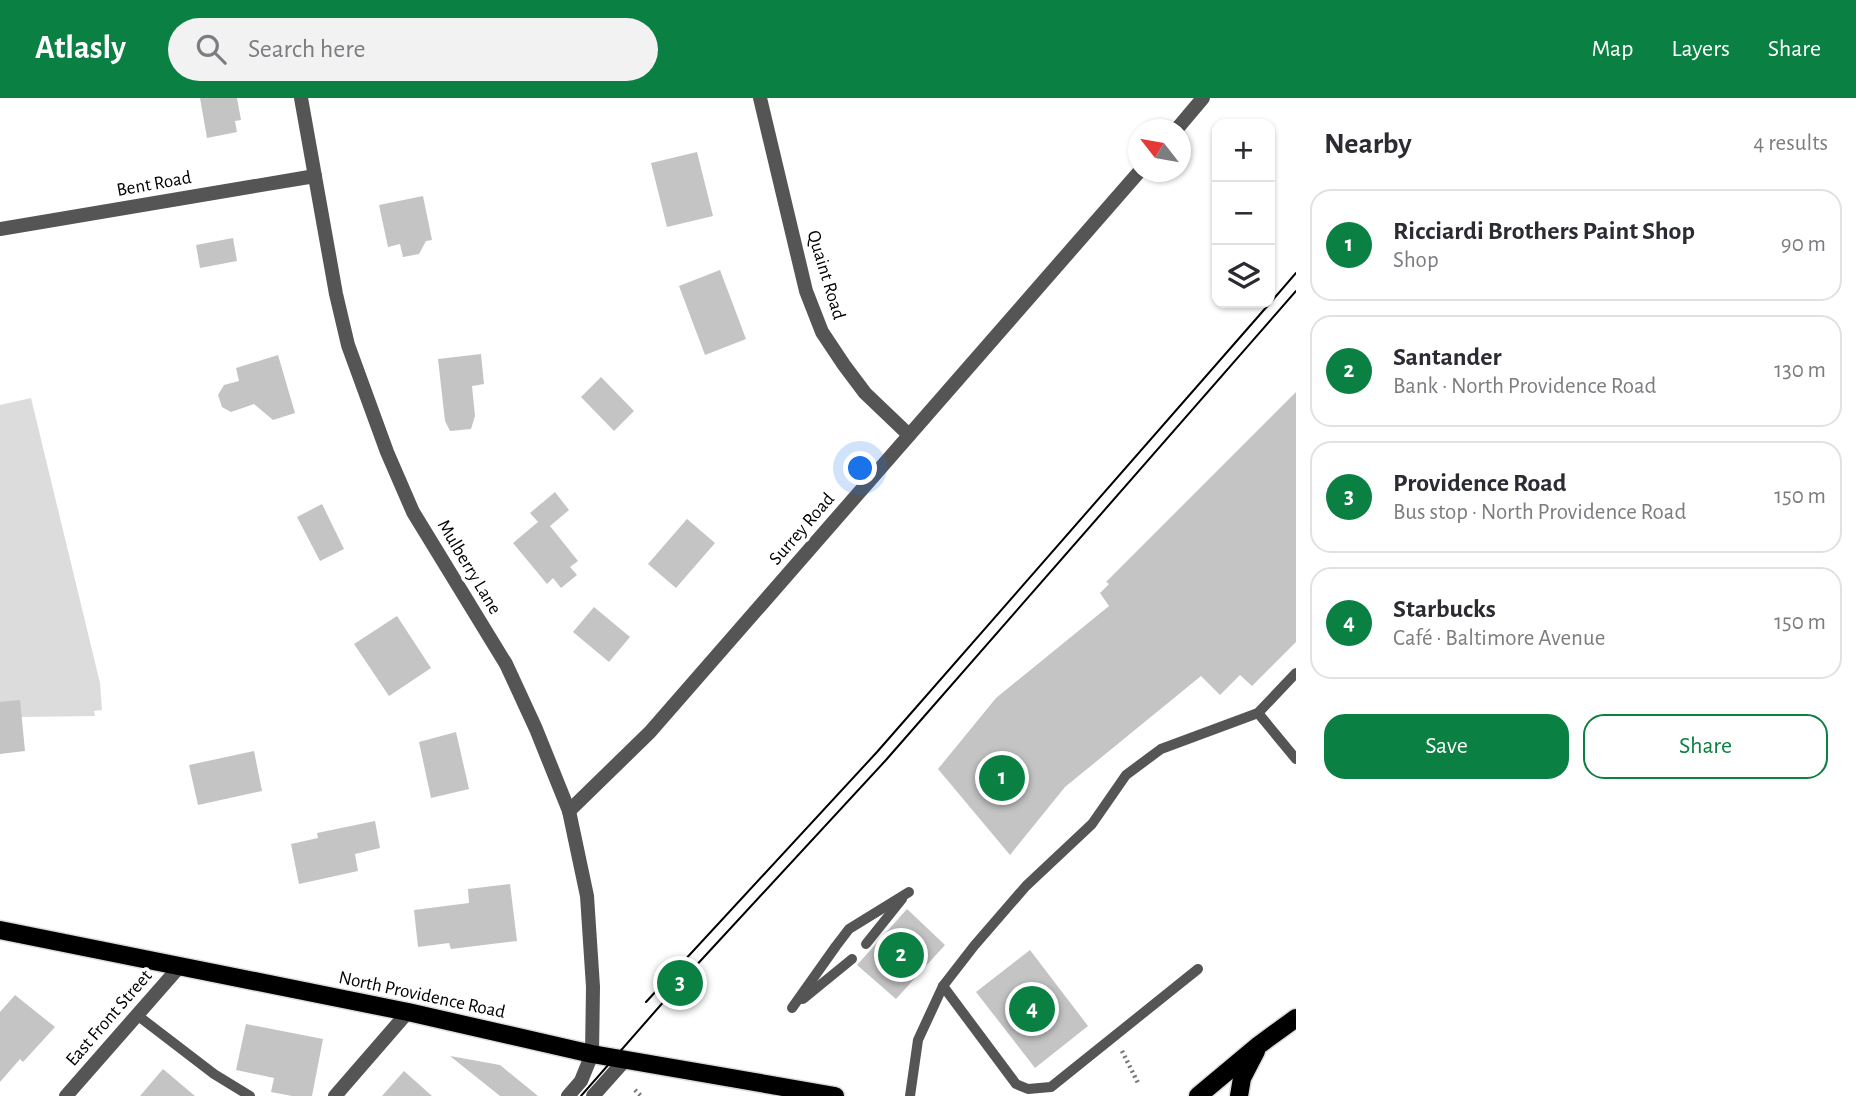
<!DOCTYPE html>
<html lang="en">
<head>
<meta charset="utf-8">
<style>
	:root { --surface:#fff; --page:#f2f2f3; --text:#2b2b33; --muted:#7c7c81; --line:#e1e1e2; --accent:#0b8043 }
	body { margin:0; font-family:"Alegreya Sans",sans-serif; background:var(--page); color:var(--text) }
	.controls { position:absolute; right:21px; top:21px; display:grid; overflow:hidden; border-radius:14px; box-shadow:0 2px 5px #0004 }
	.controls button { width:63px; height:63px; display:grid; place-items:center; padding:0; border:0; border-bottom:2px solid var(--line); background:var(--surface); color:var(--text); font:35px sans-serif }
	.compass { position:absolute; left:1128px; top:21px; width:63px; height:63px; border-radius:50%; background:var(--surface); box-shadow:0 2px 5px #0004; rotate:301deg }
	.you { position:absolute; left:861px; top:371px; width:24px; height:24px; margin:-18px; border:5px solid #fff; border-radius:50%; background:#1a73e8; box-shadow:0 0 0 10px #1a73e833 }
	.badge { display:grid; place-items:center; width:46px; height:46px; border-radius:50%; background:var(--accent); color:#fff; font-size:23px; font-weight:700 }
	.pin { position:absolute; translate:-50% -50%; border:4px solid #fff; box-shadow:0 2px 7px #0006 }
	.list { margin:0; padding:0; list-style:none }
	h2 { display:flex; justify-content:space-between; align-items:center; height:91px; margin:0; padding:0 28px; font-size:30px }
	h2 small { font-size:23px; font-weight:400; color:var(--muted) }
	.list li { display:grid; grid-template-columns:46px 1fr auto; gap:21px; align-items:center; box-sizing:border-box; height:112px; margin:0 14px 14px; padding:0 14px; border:2px solid var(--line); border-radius:21px }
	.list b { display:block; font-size:26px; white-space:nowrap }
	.list p { margin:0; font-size:23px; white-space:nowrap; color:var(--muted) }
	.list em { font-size:23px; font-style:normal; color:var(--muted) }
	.actions { display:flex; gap:14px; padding:21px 28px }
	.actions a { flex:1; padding:16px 0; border:2px solid var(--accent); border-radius:21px; text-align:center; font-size:24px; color:var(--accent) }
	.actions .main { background:var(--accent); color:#fff }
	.icon { flex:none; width:38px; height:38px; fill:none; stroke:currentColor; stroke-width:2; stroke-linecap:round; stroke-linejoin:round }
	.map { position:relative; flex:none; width:1296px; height:998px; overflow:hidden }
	header { display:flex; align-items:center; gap:42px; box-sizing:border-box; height:98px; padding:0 35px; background:var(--accent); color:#fff }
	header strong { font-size:33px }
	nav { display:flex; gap:38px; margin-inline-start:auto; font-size:24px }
	.search { width:490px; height:63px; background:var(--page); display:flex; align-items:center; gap:18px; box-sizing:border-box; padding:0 24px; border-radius:38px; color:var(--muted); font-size:26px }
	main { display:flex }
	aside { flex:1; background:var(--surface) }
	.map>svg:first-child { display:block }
</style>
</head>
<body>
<header>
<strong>Atlasly</strong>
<div class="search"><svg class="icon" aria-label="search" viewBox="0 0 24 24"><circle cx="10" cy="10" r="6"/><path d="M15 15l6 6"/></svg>Search here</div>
<nav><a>Map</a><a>Layers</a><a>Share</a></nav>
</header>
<main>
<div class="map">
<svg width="1296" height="998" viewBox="0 0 1296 998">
	<rect width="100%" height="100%" fill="#fff"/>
	<path fill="#dcdcdc" d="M 31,300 L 100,585 L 102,612 L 94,613 L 95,618 L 19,619 L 0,604 L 0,307 Z"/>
	<g fill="#c4c4c4">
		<path d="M 200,0 L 237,0 L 241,22 L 235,23 L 237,34 L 207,40 Z"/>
		<path d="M 697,54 L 713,118 L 667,129 L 651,65 Z"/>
		<path d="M 423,98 L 432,142 L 426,143 L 419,156 L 403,159 L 400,146 L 388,149 L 379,107 Z"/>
		<path d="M 233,140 L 237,163 L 200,170 L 196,147 Z"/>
		<path d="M 720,172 L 746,241 L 705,257 L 679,188 Z"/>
		<path d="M 481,256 L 484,286 L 472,288 L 475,318 L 471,331 L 450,333 L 445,323 L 438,261 Z"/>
		<path d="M 278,257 L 295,315 L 273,322 L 254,306 L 231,314 L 222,309 L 218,297 L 224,287 L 239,283 L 236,270 Z"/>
		<path d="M 601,279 L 634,313 L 614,333 L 581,299 Z"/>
		<path d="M 1296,294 L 1296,544 L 1252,588 L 1240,577 L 1220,597 L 1201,578 L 1065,689 L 1010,757 L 938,671 L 996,600 L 1109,508 L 1100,495 L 1109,486 L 1106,484 Z"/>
		<path d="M 555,394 L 569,412 L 550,428 L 578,463 L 570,469 L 577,477 L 561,490 L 553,480 L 547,486 L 513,445 L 538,424 L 530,415 Z"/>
		<path d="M 322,406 L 344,451 L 320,463 L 297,419 Z"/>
		<path d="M 687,421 L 715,445 L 676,490 L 648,466 Z"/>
		<path d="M 594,509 L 630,539 L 609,564 L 573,534 Z"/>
		<path d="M 397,518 L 431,570 L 389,598 L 354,546 Z"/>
		<path d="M 20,602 L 25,653 L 0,656 L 0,604 Z"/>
		<path d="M 456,634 L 469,691 L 431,700 L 419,644 Z"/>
		<path d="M 254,653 L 262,693 L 198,707 L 189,667 Z"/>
		<path d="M 375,723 L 380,750 L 355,756 L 358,773 L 299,786 L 291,746 L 318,740 L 317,735 Z"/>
		<path d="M 510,786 L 517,843 L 451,851 L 449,845 L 418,849 L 414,812 L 469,805 L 468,791 Z"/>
		<path d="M 907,811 L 945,847 L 896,901 L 857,867 Z"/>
		<path d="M 1030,852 L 1088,928 L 1035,970 L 976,894 Z"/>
		<path d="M 15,897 L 55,929 L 23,964 L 20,961 L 0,984 L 0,914 Z"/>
		<path d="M 246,926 L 323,941 L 312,998 L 292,998 L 271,994 L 274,980 L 236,972 Z"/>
		<path d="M 450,958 L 500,967 L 538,998 L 500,998 Z"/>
		<path d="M 163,971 L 195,998 L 140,998 Z"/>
		<path d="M 404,973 L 432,998 L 382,998 Z"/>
	</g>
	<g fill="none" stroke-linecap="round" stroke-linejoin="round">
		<defs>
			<g id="primary">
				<path d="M 0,832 L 408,914 L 592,956 L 835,998"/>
				<path d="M 1198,998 L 1259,947 L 1296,920"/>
				<path d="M 1239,998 L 1242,980 L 1256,953"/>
			</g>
		</defs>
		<use href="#primary" stroke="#dbdbdb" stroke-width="21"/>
		<g stroke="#777" stroke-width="4.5" stroke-dasharray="2 3.5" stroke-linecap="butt">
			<path d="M 1122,953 L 1139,987"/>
			<path d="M 635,992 L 641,998"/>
		</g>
		<g stroke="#555" stroke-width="10">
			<path d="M 1258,615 L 1296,661"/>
			<path d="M 866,846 L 902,801"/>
			<path d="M 943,888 L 1016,986 L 1028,991 L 1051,989 L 1198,871"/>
			<path d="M 803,901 L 852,861"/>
			<path d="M 792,910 L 836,848 L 849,831 L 909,794"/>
			<path d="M 137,917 L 214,976 L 250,998"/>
			<path d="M 910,998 L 918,942 L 943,888 L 974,848 L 1026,788 L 1092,726 L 1126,677 L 1161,651 L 1258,615 L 1296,575"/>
		</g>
		<g stroke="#555" stroke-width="14">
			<path d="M 301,0 L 336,196 L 348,247 L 387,354 L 413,414 L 506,566 L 536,631 L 569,713 L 587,798 L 593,889 L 592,956 L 581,983 L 568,998"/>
			<path d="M 760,0 L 806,193 L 822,234 L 844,267 L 865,295 L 909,337"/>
			<path d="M 1176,32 L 1203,0"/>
			<path d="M 0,131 L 315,78"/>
			<path d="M 569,713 L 650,634 L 1139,74"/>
			<path d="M 66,998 L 181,867"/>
			<path d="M 335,998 L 408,914"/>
			<path d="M 593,998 L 626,961"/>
		</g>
		<use href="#primary" stroke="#000" stroke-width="18"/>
		<g stroke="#000" stroke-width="2">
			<path d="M 1270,205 L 1296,175"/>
			<path d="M 646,904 L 877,654 L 1270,205"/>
			<path d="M 581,998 L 680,885 L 886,662 L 1296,193"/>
		</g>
	</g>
	<g text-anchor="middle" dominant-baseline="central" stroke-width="7" stroke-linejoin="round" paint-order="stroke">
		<g font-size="19" fill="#000" stroke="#fff">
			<text transform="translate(154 86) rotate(-10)">Bent Road</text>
			<text transform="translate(826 177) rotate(73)">Quaint Road</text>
			<text transform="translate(802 431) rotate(-49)">Surrey Road</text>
			<text transform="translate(469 469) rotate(59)">Mulberry Lane</text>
			<text transform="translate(422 897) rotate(12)">North Providence Road</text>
			<text transform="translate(109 920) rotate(-49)">East Front Street</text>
		</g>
	</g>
</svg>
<div class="controls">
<button>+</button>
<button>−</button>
<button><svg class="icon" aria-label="layers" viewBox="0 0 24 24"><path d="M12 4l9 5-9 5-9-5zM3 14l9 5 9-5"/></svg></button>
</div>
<svg class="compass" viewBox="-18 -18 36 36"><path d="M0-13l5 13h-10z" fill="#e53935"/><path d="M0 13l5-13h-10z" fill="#7c7c81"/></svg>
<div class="you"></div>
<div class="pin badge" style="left:1002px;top:680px">1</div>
<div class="pin badge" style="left:901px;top:857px">2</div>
<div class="pin badge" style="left:680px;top:885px">3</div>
<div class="pin badge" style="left:1032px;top:911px">4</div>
</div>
<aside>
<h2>Nearby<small>4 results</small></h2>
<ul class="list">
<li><span class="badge">1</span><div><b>Ricciardi Brothers Paint Shop</b><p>Shop</p></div><em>90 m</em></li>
<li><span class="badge">2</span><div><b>Santander</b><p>Bank · North Providence Road</p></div><em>130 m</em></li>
<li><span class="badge">3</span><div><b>Providence Road</b><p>Bus stop · North Providence Road</p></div><em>150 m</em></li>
<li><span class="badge">4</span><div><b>Starbucks</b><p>Café · Baltimore Avenue</p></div><em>150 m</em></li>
</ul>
<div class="actions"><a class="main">Save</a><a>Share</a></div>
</aside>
</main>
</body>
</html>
